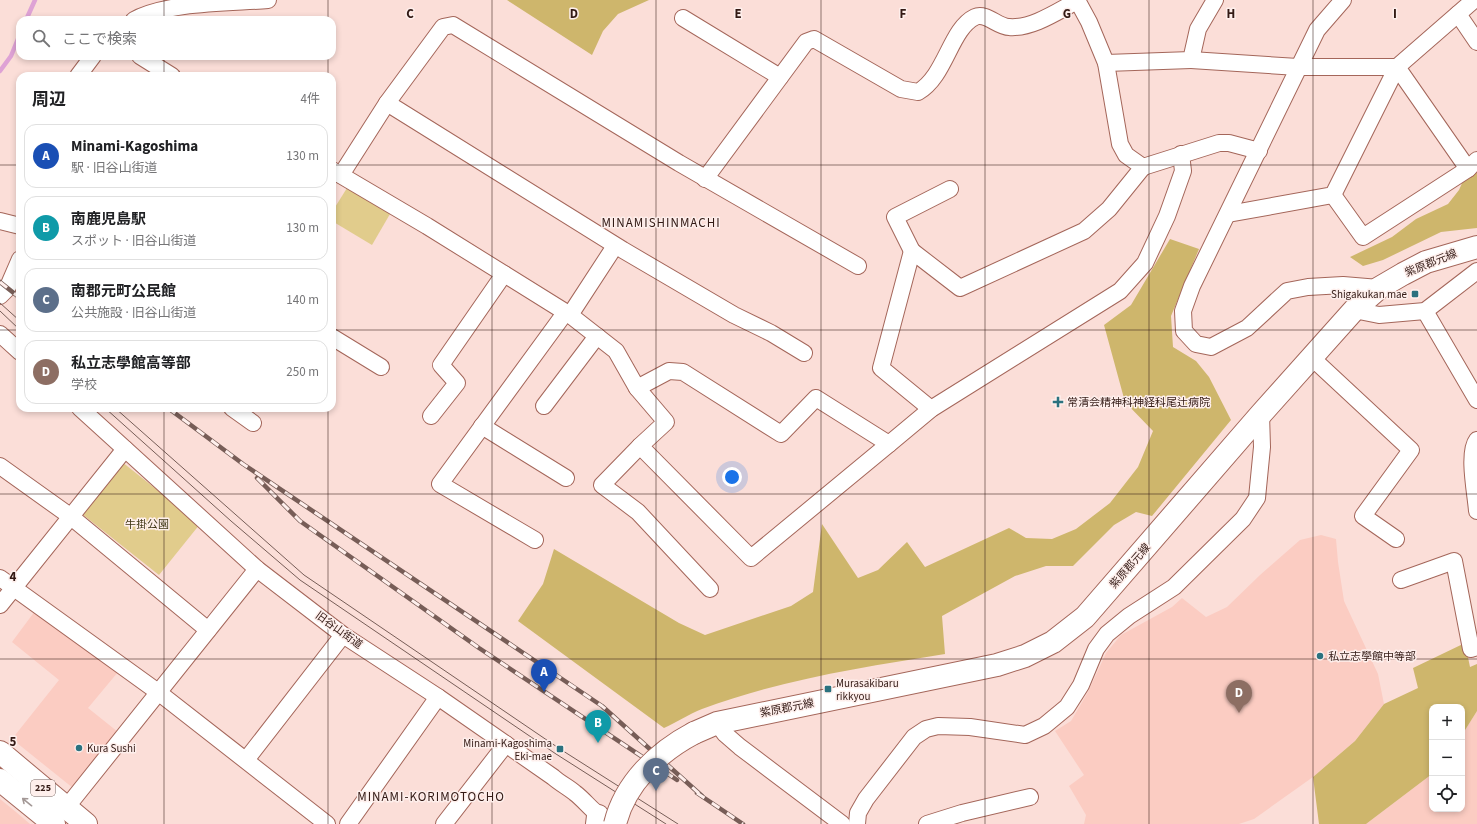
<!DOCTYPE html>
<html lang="ja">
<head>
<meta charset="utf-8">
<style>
	:root { --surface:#fff; --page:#f2f2f2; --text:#202124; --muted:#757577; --line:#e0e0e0; --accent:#2b727f }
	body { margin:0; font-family:"Source Sans 3","Noto Sans JP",sans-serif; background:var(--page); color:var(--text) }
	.controls { position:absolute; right:12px; bottom:12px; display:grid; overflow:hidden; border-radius:8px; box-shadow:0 2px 6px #0003 }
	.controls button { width:36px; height:36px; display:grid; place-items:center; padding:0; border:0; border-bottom:1px solid var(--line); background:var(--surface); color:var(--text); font:20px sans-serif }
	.you { position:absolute; left:732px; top:477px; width:14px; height:14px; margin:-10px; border:3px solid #fff; border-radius:50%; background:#1a73e8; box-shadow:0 0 0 6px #1a73e833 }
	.badge { display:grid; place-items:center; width:26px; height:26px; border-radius:50%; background:var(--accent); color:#fff; font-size:13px; font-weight:700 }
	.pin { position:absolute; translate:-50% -33px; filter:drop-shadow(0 1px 2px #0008) }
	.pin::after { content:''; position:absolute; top:21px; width:14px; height:12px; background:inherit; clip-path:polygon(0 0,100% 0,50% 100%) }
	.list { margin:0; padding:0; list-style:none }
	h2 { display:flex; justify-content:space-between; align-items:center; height:52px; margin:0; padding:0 16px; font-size:17px }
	h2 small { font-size:13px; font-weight:400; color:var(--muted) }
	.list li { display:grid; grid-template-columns:26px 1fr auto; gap:12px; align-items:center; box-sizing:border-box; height:64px; margin:0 8px 8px; padding:0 8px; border:1px solid var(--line); border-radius:12px }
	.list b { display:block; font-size:15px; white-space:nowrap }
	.list p { margin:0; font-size:13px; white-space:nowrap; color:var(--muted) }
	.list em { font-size:13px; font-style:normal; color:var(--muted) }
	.icon { flex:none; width:22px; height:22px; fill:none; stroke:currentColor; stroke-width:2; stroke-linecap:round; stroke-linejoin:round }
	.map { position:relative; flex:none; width:1477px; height:824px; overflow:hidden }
	.search { position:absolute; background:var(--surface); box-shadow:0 2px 6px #0003; left:16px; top:16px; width:320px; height:44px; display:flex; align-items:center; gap:10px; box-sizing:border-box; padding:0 14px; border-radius:12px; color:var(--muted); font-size:15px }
	.panel { position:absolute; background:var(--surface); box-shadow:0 2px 6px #0003; left:16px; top:72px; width:320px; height:340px; border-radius:12px }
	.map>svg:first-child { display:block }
</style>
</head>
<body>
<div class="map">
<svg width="1477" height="824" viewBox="0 0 1477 824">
	<rect width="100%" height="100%" fill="#fbded8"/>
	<g fill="#fbccc2">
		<path d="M 1321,535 L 1336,539 L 1338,562 L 1344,601 L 1378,674 L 1384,704 L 1355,741 L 1313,777 L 1254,819 L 1239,824 L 1084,824 L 1086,815 L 1069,786 L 1084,775 L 1055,731 L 1071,721 L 1088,692 L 1106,653 L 1121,635 L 1172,607 L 1182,598 L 1206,617 L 1227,607 L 1260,575 L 1300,540 Z"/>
		<path d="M 35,611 L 118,672 L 88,708 L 118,732 L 73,788 L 12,739 L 59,680 L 12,642 Z"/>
		<path d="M 1477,711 L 1477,824 L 1366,824 L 1432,774 L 1432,809 L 1462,809 L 1462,735 Z"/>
		<path d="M 0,799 L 16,812 L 30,824 L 0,824 Z"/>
	</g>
	<g fill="#e1cc8c">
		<path d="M 347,188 L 390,214 L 372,245 L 332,221 L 332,212 Z"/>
		<path d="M 117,458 L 200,524 L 159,575 L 77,510 Z"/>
	</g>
	<g fill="#ceb66c">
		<path d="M 507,0 L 649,0 L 618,14 L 603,31 L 592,55 Z"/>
		<path d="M 1477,165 L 1477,228 L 1441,232 L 1383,260 L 1363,266 L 1350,257 L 1392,237 L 1416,219 L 1448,204 L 1459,190 L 1467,172 Z"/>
		<path d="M 1170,239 L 1199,249 L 1171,316 L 1173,347 L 1196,361 L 1209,377 L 1231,420 L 1152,516 L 1136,512 L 1114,525 L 1073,566 L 1046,566 L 1015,576 L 942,616 L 945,654 C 863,667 780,680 702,709 C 689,714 677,722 664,728 L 518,621 L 543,584 L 554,549 L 679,623 L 705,635 L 791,606 L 813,592 L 822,524 L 858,578 L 878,570 L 907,542 L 925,567 L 1009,528 L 1026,538 L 1052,539 L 1076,529 L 1110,503 L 1138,467 L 1153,431 L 1125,402 L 1104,325 L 1131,305 Z"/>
		<path d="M 1465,643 L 1470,667 L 1477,664 L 1477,711 L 1462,735 L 1462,707 L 1432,707 L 1432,774 L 1366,824 L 1319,824 L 1313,777 L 1355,741 L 1384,704 L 1418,688 L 1413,668 Z"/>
	</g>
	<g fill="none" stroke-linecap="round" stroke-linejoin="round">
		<g stroke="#dea2d5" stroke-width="4.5">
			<path d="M 26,20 L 35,0"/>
			<path d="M 0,71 L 11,56 L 20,34"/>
		</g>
		<defs>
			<g id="street">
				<path d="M 1077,0 L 1089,22 L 1106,63 L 1120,144 L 1126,155 L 1143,167 L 1219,143 L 1229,143 L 1259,151"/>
				<path d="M 1343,0 L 1317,30 L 1192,286 L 1183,311 L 1184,331 L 1196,344 L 1211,347 L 1247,328 L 1287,291 L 1308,287 L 1343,285 L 1379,288"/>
				<path d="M 1458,14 L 1477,42"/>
				<path d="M 683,18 L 780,77"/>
				<path d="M 134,20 C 166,2 230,3 268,0"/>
				<path d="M 140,56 L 172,76"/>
				<path d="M 1191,60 L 1298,67 L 1397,67 L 1468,169"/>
				<path d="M 1106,63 L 1191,60 L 1198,29 L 1215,0"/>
				<path d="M 78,76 L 93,56"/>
				<path d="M 387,103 L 623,250 L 734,315 L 771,333 L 804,353"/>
				<path d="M 332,170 L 427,226 L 570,315 L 616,351 L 637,388 L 669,371 L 683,372 L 781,434 L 816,398 L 889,444 L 931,409 L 1120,291 L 1145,263 L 1167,216 L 1183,171 L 1181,154"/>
				<path d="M 341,175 L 387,103 L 443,27 L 453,25 L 679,163 L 858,266"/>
				<path d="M 705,179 L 806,42 L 814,39 L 901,89 L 918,92 C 946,76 950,29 975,17 C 986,12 998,27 1009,27 C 1032,29 1058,11 1077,1"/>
				<path d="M 1333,195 L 1363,237 L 1468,169 L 1477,160"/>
				<path d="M 1228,214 L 1333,195 L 1397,67 L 1474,0"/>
				<path d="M 0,221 L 20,226"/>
				<path d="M 912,251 L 895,217 L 950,189"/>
				<path d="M 0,296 L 7,289 L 20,259"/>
				<path d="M 1354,310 L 1379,315 L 1425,311 L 1477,271"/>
				<path d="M 1425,311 L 1477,400"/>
				<path d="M 570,315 L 615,246"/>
				<path d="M 0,334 L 20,352"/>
				<path d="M 332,337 L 381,367"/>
				<path d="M 1311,357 L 1411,450 L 1363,516 L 1396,539"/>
				<path d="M 637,388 L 666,422 L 640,446"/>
				<path d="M 544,406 L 597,336"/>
				<path d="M 80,408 L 257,569 L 343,635 L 438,697 L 553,777 C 561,784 568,787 575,793 C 588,803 593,814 609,820"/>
				<path d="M 232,408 L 253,423"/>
				<path d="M 931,409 L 881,368 L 912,251 L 960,288 L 1084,231 L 1109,209 L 1143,167"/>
				<path d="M 431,416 L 457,383 L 441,365 L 504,274"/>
				<path d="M 482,426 L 566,478"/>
				<path d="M 1477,440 C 1467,453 1476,495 1477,511"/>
				<path d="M 0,466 L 70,516 L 208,630"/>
				<path d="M 535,540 L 440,484 L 565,313"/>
				<path d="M 0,578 L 158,692 L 327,824"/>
				<path d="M 1401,580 L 1454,561 L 1471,649 L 1477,647"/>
				<path d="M 710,589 L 638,512 L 602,485 L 640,446 L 751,558 L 889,444"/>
				<path d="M 0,605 L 125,449"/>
				<path d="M 717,723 L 725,734 L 740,747 L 842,824"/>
				<path d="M 246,760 L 343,635"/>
				<path d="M 66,808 L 257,569"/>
				<path d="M 348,824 L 438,697"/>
				<path d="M 444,824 L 506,744"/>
				<path d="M 857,824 L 858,813 L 866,799 L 914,737 L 926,729 L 938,726 L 970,727 L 1025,735 L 1044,726 L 1067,707 L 1081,685 L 1096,649 L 1107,634 L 1129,616 L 1174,587 L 1243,519 L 1257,498 L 1262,447 L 1261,414"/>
				<path d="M 927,824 L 962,813 L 1030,797"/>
			</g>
			<g id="secondary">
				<path d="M 694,733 L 717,723 L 997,665 L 1025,656 L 1053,642 L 1085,617 L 1261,414 L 1354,310 L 1379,288 L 1403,274 L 1426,262 L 1477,247"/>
				<path d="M 597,824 L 598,816"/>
			</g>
			<g id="highway">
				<path d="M 0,752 L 86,824"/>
				<path d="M 0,780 L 54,824"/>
			</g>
		</defs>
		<use href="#street" stroke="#a4665a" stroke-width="18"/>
		<use href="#secondary" stroke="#a4665a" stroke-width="24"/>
		<use href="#highway" stroke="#a4665a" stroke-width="24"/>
		<use href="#street" stroke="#fff" stroke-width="16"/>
		<use href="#secondary" stroke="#fff" stroke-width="22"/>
		<use href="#highway" stroke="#fff" stroke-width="22"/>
		<g stroke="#775d57" stroke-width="1">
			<path d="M 0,303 L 20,321"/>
			<path d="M 0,311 L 20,330"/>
			<path d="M 105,408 L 231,521 L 300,580 L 556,754 L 666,824"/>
			<path d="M 115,408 L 304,575 L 560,749 L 678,824"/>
		</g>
		<defs>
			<g id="rail">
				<path d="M 0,282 L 20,298"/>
				<path d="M 168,408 L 243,464 L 602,706 L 702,796"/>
				<path d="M 257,478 L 300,521 L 479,648 L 677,780"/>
				<path d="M 697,793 L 743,824"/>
			</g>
		</defs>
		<use href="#rail" stroke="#775d57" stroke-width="4.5"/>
		<use href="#rail" stroke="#feefec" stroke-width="3" stroke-dasharray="9" stroke-linecap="butt"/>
		<defs>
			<path id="secondary-bridge" d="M 615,824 C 625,783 658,752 694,733"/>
		</defs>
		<use href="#secondary-bridge" stroke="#a4665a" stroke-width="24" stroke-linecap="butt"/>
		<use href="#secondary-bridge" stroke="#fff" stroke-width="22"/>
	</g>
	<defs><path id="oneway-shaft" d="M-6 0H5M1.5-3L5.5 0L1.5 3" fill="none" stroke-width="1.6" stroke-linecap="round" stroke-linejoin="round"/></defs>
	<use stroke="#a39896" href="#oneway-shaft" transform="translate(27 802) rotate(-141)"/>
	<path fill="none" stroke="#331a15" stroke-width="1" stroke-opacity="0.55" d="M 164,0 L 164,20M 328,0 L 328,20M 492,0 L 492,824M 656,0 L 656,824M 821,0 L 821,824M 985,0 L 985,824M 1149,0 L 1149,824M 1313,0 L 1313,824M 164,56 L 164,76M 328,56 L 328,76M 0,165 L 20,165M 332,165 L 1477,165M 0,330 L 20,330M 332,330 L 1477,330M 164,408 L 164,824M 328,408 L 328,824M 0,494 L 1477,494M 0,659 L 1477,659"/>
	<g fill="#2b727f" stroke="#feefec" stroke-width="1.5">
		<rect x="1411" y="290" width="8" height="8" rx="2"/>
		<path d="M1056 396h4v4h4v4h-4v4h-4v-4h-4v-4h4z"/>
		<circle cx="1320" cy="656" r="4"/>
		<rect x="824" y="685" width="8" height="8" rx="2"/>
		<circle cx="79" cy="748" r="4"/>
		<rect x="556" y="745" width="8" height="8" rx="2"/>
	</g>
	<g text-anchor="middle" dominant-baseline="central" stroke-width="3" stroke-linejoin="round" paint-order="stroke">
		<rect fill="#feefec" stroke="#705a56" stroke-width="1" x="31" y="780" width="24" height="16" rx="3"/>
		<g font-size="10" font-weight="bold" fill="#331a15">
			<text x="43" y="788">225</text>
		</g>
		<g font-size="11" fill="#331a15" stroke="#feefec">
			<text transform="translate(1431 263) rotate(-22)">紫原郡元線</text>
			<text transform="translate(1130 566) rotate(-49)">紫原郡元線</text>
			<text transform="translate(339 630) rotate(36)">旧谷山街道</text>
			<text transform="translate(787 708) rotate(-11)">紫原郡元線</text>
		</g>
		<g font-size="11" fill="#331a15" stroke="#feefec" text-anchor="start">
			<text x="1407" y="294" text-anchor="end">Shigakukan mae</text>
			<text x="1067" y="402">常清会精神科神経科尾辻病院</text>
			<text x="1328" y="656">私立志學館中等部</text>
			<text x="836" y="683">Murasakibaru<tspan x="836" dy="13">rikkyou</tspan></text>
			<text x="552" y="743" text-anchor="end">Minami-Kagoshima<tspan x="552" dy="13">Eki-mae</tspan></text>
			<text x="87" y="748">Kura Sushi</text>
		</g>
		<g font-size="11" fill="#423817" stroke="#feefec">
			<text x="147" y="524">牛掛公園</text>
		</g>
		<g font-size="13" letter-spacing="1" fill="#331a15" stroke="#feefec">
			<text x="661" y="223">MINAMISHINMACHI</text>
			<text x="431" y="797">MINAMI-KORIMOTOCHO</text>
		</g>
	</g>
	<g font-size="13" text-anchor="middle" font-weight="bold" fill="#331a15" stroke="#feefec" stroke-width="3" stroke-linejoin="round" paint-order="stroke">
		<text x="410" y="18">C</text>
		<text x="574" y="18">D</text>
		<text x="738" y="18">E</text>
		<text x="903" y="18">F</text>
		<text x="1067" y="18">G</text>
		<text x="1231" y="18">H</text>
		<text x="1395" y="18">I</text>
		<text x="13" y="581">4</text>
		<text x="13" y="746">5</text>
	</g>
</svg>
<div class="controls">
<button>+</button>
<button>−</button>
<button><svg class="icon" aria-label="locate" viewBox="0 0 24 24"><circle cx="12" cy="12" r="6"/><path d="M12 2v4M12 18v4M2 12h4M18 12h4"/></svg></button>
</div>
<div class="you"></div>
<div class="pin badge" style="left:544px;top:692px;background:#1a4fb4">A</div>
<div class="pin badge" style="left:598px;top:743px;background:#0f9aa8">B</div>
<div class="pin badge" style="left:656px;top:791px;background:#5c6f8a">C</div>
<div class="pin badge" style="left:1239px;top:713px;background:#8d6e63">D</div>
<div class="search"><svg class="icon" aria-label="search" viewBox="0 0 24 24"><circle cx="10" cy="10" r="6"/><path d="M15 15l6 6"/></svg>ここで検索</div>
<section class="panel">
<h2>周辺<small>4件</small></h2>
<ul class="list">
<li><span class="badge" style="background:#1a4fb4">A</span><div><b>Minami-Kagoshima</b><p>駅 · 旧谷山街道</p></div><em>130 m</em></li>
<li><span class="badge" style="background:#0f9aa8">B</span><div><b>南鹿児島駅</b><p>スポット · 旧谷山街道</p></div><em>130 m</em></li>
<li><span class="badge" style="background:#5c6f8a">C</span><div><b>南郡元町公民館</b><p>公共施設 · 旧谷山街道</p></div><em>140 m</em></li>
<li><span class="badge" style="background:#8d6e63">D</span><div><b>私立志學館高等部</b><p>学校</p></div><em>250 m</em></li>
</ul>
</section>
</div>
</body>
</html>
